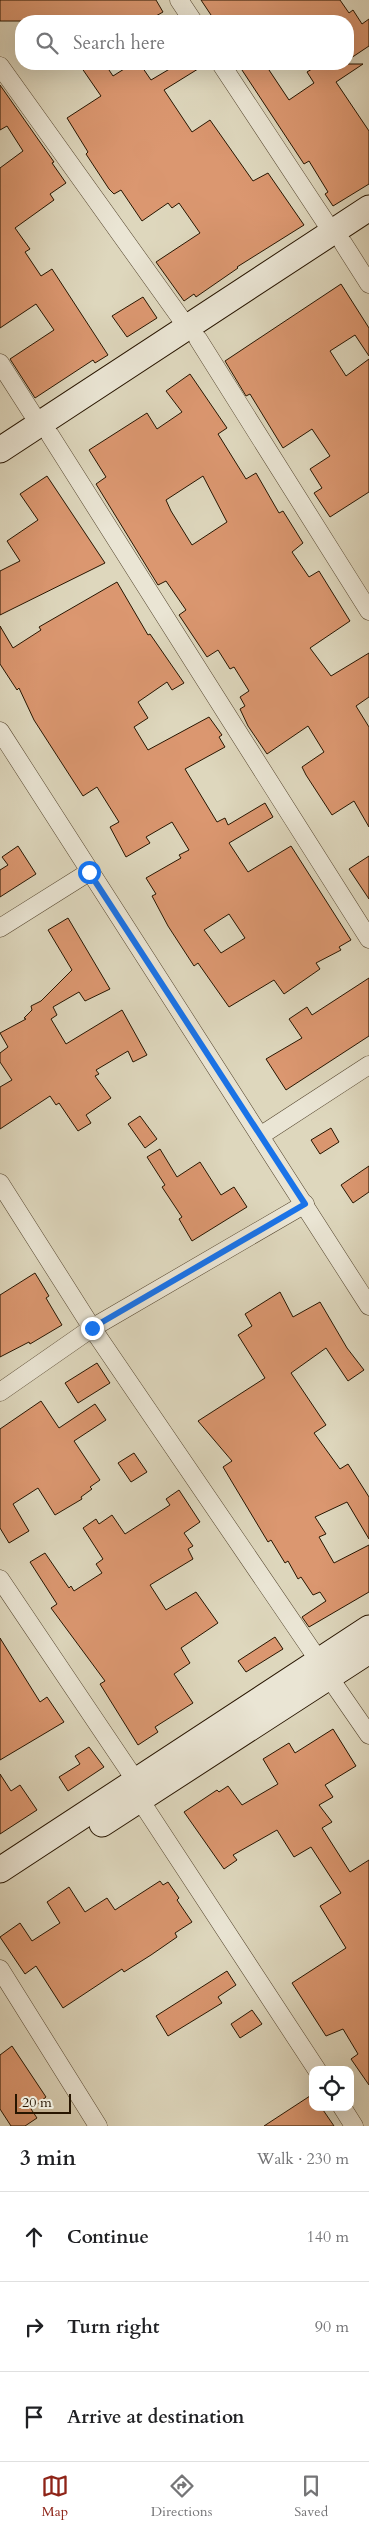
<!DOCTYPE html>
<html lang="en">
<head>
<meta charset="utf-8">
<style>
	:root { --surface:#fff; --page:#f6f6f6; --text:#202124; --muted:#757577; --line:#e0e0e0; --accent:#8f2418 }
	body { margin:0; font-family:Cardo,serif; background:var(--page); color:var(--text) }
	.controls { position:absolute; right:15px; bottom:15px; display:grid; overflow:hidden; border-radius:10px; box-shadow:0 5px 20px #0002 }
	.controls button { width:45px; height:45px; display:grid; place-items:center; padding:0; border:0; border-bottom:1px solid var(--line); background:var(--surface); color:var(--text); font:25px sans-serif }
	.scale { position:absolute; left:15px; bottom:12px; width:56px; box-sizing:border-box; padding-left:5px; border:2px solid #271500; border-top:0; font-size:14px; line-height:18px; white-space:nowrap; color:#271500; -webkit-text-stroke:4px #eae5d4; paint-order:stroke }
	.stop { position:absolute; width:15px; height:15px; margin:-11px; border:4px solid #1a73e8; border-radius:50%; background:#fff }
	.stop.end { background:#1a73e8; border-color:#fff; box-shadow:0 1px 5px #0008 }
	.list { margin:0; padding:0; list-style:none }
	h2 { display:flex; justify-content:space-between; align-items:center; height:65px; margin:0; padding:0 20px; font-size:21px }
	h2 small { font-size:16px; font-weight:400; color:var(--muted) }
	.list li { display:grid; grid-template-columns:32px 1fr auto; gap:15px; align-items:center; box-sizing:border-box; height:90px; padding:0 20px; border-top:1px solid var(--line) }
	.list b { display:block; font-size:19px; white-space:nowrap }
	.list em { font-size:16px; font-style:normal; color:var(--muted) }
	.icon { flex:none; width:28px; height:28px; fill:none; stroke:currentColor; stroke-width:2; stroke-linecap:round; stroke-linejoin:round }
	.map { position:relative; flex:none; width:369px; height:2126px; overflow:hidden }
	.search { position:absolute; background:var(--surface); box-shadow:0 5px 20px #0002; left:15px; right:15px; top:15px; height:55px; display:flex; align-items:center; gap:12px; box-sizing:border-box; padding:0 18px; border-radius:20px; color:var(--muted); font-size:19px }
	.sheet { height:335px; background:var(--surface) }
	nav { display:flex; justify-content:space-around; align-items:center; box-sizing:border-box; height:70px; border-top:1px solid var(--line); background:var(--surface); font-size:14px; color:var(--muted) }
	nav a { display:grid; justify-items:center; gap:2px }
	nav .on { color:var(--accent) }
	.map>svg:first-child { display:block }
</style>
</head>
<body>
<div class="map">
<svg width="369" height="2126" viewBox="0 0 369 2126">
	<rect width="100%" height="100%" fill="#ded7bd"/>
	<filter id="stains"><feTurbulence type="fractalNoise" baseFrequency=".004" numOctaves="4"/><feColorMatrix values="0 0 0 0 .2 0 0 0 0 .09 0 0 0 0 .02 0 0 0 .5 -.17"/></filter>
	<radialGradient id="worn" r=".72"><stop offset=".6" stop-color="#630" stop-opacity="0"/><stop offset="1" stop-color="#630" stop-opacity=".3"/></radialGradient>
	<g fill="#db9770" stroke="#271500" fill-rule="evenodd">
		<path d="M 0,0 L 156,0 L 163,12 L 147,21 L 0,21 Z"/>
		<path d="M 201,0 L 340,0 L 349,13 L 353,10 L 362,24 L 369,19 L 369,46 L 348,60 L 348,21 L 215,21 Z"/>
		<path d="M 79,64 L 105,64 L 113,76 L 132,64 L 140,64 L 151,80 L 178,64 L 206,64 L 164,90 L 192,132 L 210,120 L 253,181 L 268,173 L 304,225 L 237,267 L 238,268 L 196,297 L 194,294 L 184,301 L 156,262 L 200,233 L 179,203 L 172,208 L 168,203 L 142,221 L 121,190 L 114,194 L 109,189 L 86,154 L 88,152 L 67,118 L 101,96 Z"/>
		<path d="M 238,64 L 265,64 L 289,100 L 314,83 L 307,72 L 320,64 L 363,64 L 336,82 L 369,131 L 369,184 L 333,206 L 325,194 L 328,192 L 309,161 L 304,164 Z"/>
		<path d="M 0,85 L 54,162 L 52,163 L 66,183 L 50,194 L 54,200 L 15,228 L 30,249 L 25,252 L 41,276 L 52,269 L 108,355 L 95,363 L 93,360 L 35,398 L 10,359 L 54,330 L 36,304 L 0,328 L 0,168 L 23,151 L 7,126 L 0,130 Z"/>
		<path d="M 341,284 L 369,328 L 369,356 L 355,335 L 330,351 L 346,376 L 369,359 L 369,492 L 330,517 L 314,493 L 322,488 L 310,469 L 330,456 L 312,429 L 283,448 L 250,394 L 246,396 L 225,361 Z"/>
		<path d="M 143,297 L 157,318 L 127,337 L 112,316 Z"/>
		<path d="M 190,374 L 227,428 L 218,434 L 246,479 L 256,473 L 279,513 L 283,511 L 303,543 L 292,552 L 309,577 L 319,571 L 350,621 L 310,648 L 331,676 L 369,653 L 369,697 L 356,706 L 369,727 L 369,827 L 354,801 L 332,815 L 306,775 L 302,767 L 324,752 L 308,726 L 267,754 L 248,726 L 240,709 L 245,706 L 240,697 L 249,691 L 234,667 L 230,669 L 218,650 L 207,657 L 179,615 L 186,610 L 166,581 L 158,585 L 96,484 L 106,477 L 89,450 L 147,413 L 157,429 L 182,412 L 166,391 ZM 203,476 L 227,522 L 192,545 L 171,511 L 166,500 Z"/>
		<path d="M 47,476 L 105,563 L 0,615 L 0,571 L 20,561 L 7,541 L 38,520 L 20,494 Z"/>
		<path d="M 117,582 L 148,635 L 150,634 L 184,683 L 172,690 L 167,682 L 138,702 L 148,718 L 134,727 L 148,750 L 209,717 L 222,735 L 219,737 L 225,747 L 185,769 L 217,822 L 225,818 L 228,825 L 265,803 L 273,817 L 229,843 L 248,872 L 291,846 L 351,940 L 339,947 L 341,950 L 316,963 L 320,969 L 284,994 L 274,980 L 229,1007 L 198,963 L 194,966 L 168,926 L 152,896 L 156,894 L 146,878 L 181,858 L 179,855 L 189,850 L 172,822 L 146,837 L 150,843 L 126,857 L 110,827 L 119,822 L 97,787 L 83,796 L 34,720 L 19,688 L 17,690 L 0,664 L 0,626 L 13,648 L 41,630 L 39,627 ZM 229,914 L 245,938 L 221,953 L 204,930 Z"/>
		<path d="M 18,846 L 36,874 L 0,897 L 0,870 L 8,865 L 2,857 Z"/>
		<path d="M 369,856 L 369,899 L 349,869 Z"/>
		<path d="M 68,918 L 110,989 L 85,1001 L 79,992 L 53,1007 L 57,1015 L 51,1019 L 66,1044 L 122,1010 L 147,1055 L 133,1062 L 128,1051 L 96,1070 L 99,1074 L 95,1076 L 111,1098 L 86,1115 L 91,1123 L 78,1131 L 59,1103 L 56,1105 L 50,1096 L 0,1129 L 0,1087 L 12,1080 L 0,1062 L 0,1053 L 8,1047 L 0,1033 L 26,1019 L 24,1018 L 32,1010 L 31,1006 L 41,1001 L 72,970 L 48,930 Z"/>
		<path d="M 369,978 L 369,1036 L 286,1090 L 266,1059 L 302,1038 L 289,1019 L 307,1007 L 312,1015 Z"/>
		<path d="M 140,1116 L 157,1139 L 145,1148 L 128,1124 Z"/>
		<path d="M 331,1128 L 339,1142 L 320,1154 L 311,1140 Z"/>
		<path d="M 160,1149 L 177,1177 L 200,1162 L 221,1195 L 234,1187 L 247,1207 L 192,1241 L 179,1219 L 182,1217 L 162,1187 L 165,1185 L 147,1157 Z"/>
		<path d="M 369,1166 L 369,1192 L 353,1203 L 341,1185 Z"/>
		<path d="M 35,1273 L 49,1296 L 46,1298 L 62,1325 L 30,1344 L 29,1342 L 0,1357 L 0,1295 Z"/>
		<path d="M 280,1292 L 293,1317 L 320,1302 L 347,1348 L 364,1370 L 348,1381 L 326,1348 L 291,1373 L 326,1425 L 314,1433 L 340,1469 L 348,1464 L 369,1497 L 369,1539 L 347,1502 L 315,1517 L 326,1534 L 319,1537 L 334,1563 L 369,1545 L 369,1592 L 309,1627 L 302,1617 L 326,1601 L 320,1592 L 313,1595 L 301,1577 L 298,1579 L 288,1561 L 285,1563 L 271,1540 L 268,1542 L 223,1467 L 232,1461 L 198,1421 L 265,1378 L 238,1335 L 252,1326 L 245,1314 Z"/>
		<path d="M 97,1363 L 110,1383 L 78,1403 L 65,1383 Z"/>
		<path d="M 41,1401 L 59,1428 L 95,1404 L 106,1420 L 74,1441 L 100,1480 L 90,1487 L 92,1489 L 81,1497 L 82,1499 L 55,1515 L 38,1488 L 13,1504 L 29,1531 L 9,1543 L 0,1528 L 0,1429 Z"/>
		<path d="M 134,1453 L 147,1472 L 131,1482 L 118,1463 Z"/>
		<path d="M 179,1490 L 200,1522 L 184,1533 L 193,1546 L 188,1549 L 193,1559 L 150,1585 L 166,1610 L 196,1592 L 218,1623 L 181,1648 L 190,1663 L 174,1674 L 193,1703 L 155,1727 L 158,1732 L 138,1745 L 100,1684 L 105,1681 L 51,1608 L 57,1604 L 30,1562 L 45,1553 L 69,1588 L 71,1586 L 74,1591 L 102,1573 L 96,1564 L 103,1559 L 83,1528 L 96,1519 L 99,1524 L 112,1515 L 125,1534 L 170,1505 L 166,1499 Z"/>
		<path d="M 275,1637 L 283,1649 L 246,1672 L 238,1661 Z"/>
		<path d="M 0,1638 L 40,1702 L 47,1697 L 64,1722 L 0,1760 Z"/>
		<path d="M 333,1729 L 356,1766 L 325,1785 L 333,1797 L 319,1805 L 332,1822 L 322,1828 L 350,1872 L 369,1860 L 369,2085 L 351,2059 L 358,2054 L 343,2029 L 326,2036 L 292,1983 L 346,1948 L 320,1906 L 341,1893 L 311,1847 L 294,1857 L 277,1830 L 233,1855 L 237,1860 L 224,1869 L 184,1812 L 217,1790 L 219,1792 L 228,1786 L 242,1805 L 278,1784 L 263,1759 L 289,1743 L 295,1753 Z"/>
		<path d="M 89,1747 L 104,1767 L 68,1791 L 59,1777 L 80,1764 L 75,1756 Z"/>
		<path d="M 0,1774 L 11,1791 L 20,1785 L 37,1810 L 0,1834 Z"/>
		<path d="M 160,1881 L 163,1885 L 168,1882 L 179,1898 L 177,1900 L 192,1922 L 175,1933 L 177,1937 L 151,1955 L 124,1972 L 122,1969 L 63,2008 L 36,1966 L 25,1974 L 0,1937 L 20,1923 L 32,1941 L 60,1923 L 47,1902 L 69,1887 L 85,1912 L 107,1898 L 115,1910 Z"/>
		<path d="M 227,1971 L 236,1985 L 218,1997 L 222,2003 L 168,2036 L 156,2016 Z"/>
		<path d="M 252,2010 L 262,2024 L 240,2038 L 231,2024 Z"/>
		<path d="M 12,2046 L 46,2097 L 31,2109 L 37,2118 L 25,2126 L 11,2126 L 0,2109 L 0,2055 Z"/>
		<path d="M 313,2094 L 313,2107 L 321,2107 L 334,2126 L 264,2126 Z"/>
	</g>
	<g fill="none" stroke-linecap="round" stroke-linejoin="round">
		<defs>
			<g id="street">
				<path d="M 179,0 L 193,21"/>
				<path d="M 221,64 L 332,232"/>
				<path d="M 0,66 L 187,327"/>
				<path d="M 343,243 L 369,284"/>
				<path d="M 198,339 L 369,611"/>
				<path d="M 0,363 L 39,424"/>
				<path d="M 50,435 L 369,939"/>
				<path d="M 0,731 L 369,1306"/>
				<path d="M 0,928 L 89,872"/>
				<path d="M 260,1136 L 369,1065"/>
				<path d="M 0,1183 L 92,1328 L 319,1661"/>
				<path d="M 0,1392 L 92,1328 L 305,1204"/>
				<path d="M 0,1579 L 136,1781"/>
				<path d="M 329,1677 L 369,1735"/>
				<path d="M 140,1800 L 317,2070"/>
				<path d="M 0,1969 L 98,2126"/>
				<path d="M 342,2107 L 354,2126"/>
			</g>
			<g id="secondary">
				<path d="M 0,450 L 369,208"/>
				<path d="M 102,1824 L 369,1651"/>
				<path d="M 0,1870 L 369,1628"/>
			</g>
		</defs>
		<use href="#street" stroke="#55462f" stroke-width="19"/>
		<use href="#secondary" stroke="#271500" stroke-width="27"/>
		<use href="#street" stroke="#eae5d4" stroke-width="18"/>
		<use href="#secondary" stroke="#eae5d4" stroke-width="25"/>
	</g>
	<g fill="none" stroke-linecap="round" stroke-linejoin="round">
		<path stroke="#1a73e8" stroke-width="6" d="M 89,872 L 305,1204 L 92,1328"/>
	</g>
	<rect width="100%" height="100%" filter="url(#stains)"/>
	<rect width="100%" height="100%" fill="url(#worn)"/>
</svg>
<div class="controls">
<button><svg class="icon" aria-label="locate" viewBox="0 0 24 24"><circle cx="12" cy="12" r="6"/><path d="M12 2v4M12 18v4M2 12h4M18 12h4"/></svg></button>
</div>
<div class="scale">20 m</div>
<div class="stop" style="left:89px;top:872px"></div>
<div class="stop end" style="left:92px;top:1328px"></div>
<div class="search"><svg class="icon" aria-label="search" viewBox="0 0 24 24"><circle cx="10" cy="10" r="6"/><path d="M15 15l6 6"/></svg>Search here</div>
</div>
<section class="sheet">
<h2>3 min<small>Walk · 230 m</small></h2>
<ul class="list">
<li><svg class="icon" aria-label="ahead" viewBox="0 0 24 24"><path d="M12 20V5M6 11l6-6 6 6"/></svg><div><b>Continue</b></div><em>140 m</em></li>
<li><svg class="icon" aria-label="right" viewBox="0 0 24 24"><path d="M7 20v-9h11M14 6l5 5-5 5"/></svg><div><b>Turn right</b></div><em>90 m</em></li>
<li><svg class="icon" aria-label="arrive" viewBox="0 0 24 24"><path d="M6 21V4h12l-3 4 3 4H6"/></svg><div><b>Arrive at destination</b></div></li>
</ul>
</section>
<nav>
<a class="on"><svg class="icon" aria-label="map" viewBox="0 0 24 24"><path d="M3 6l6-2 6 2 6-2v14l-6 2-6-2-6 2zM9 4v14M15 6v14"/></svg>Map</a>
<a><svg class="icon" aria-label="directions" viewBox="0 0 24 24"><path d="M12 3l9 9-9 9-9-9zM9 14v-3h6M13 9l2 2-2 2"/></svg>Directions</a>
<a><svg class="icon" aria-label="saved" viewBox="0 0 24 24"><path d="M7 4h10v16l-5-4-5 4z"/></svg>Saved</a>
</nav>
</body>
</html>
